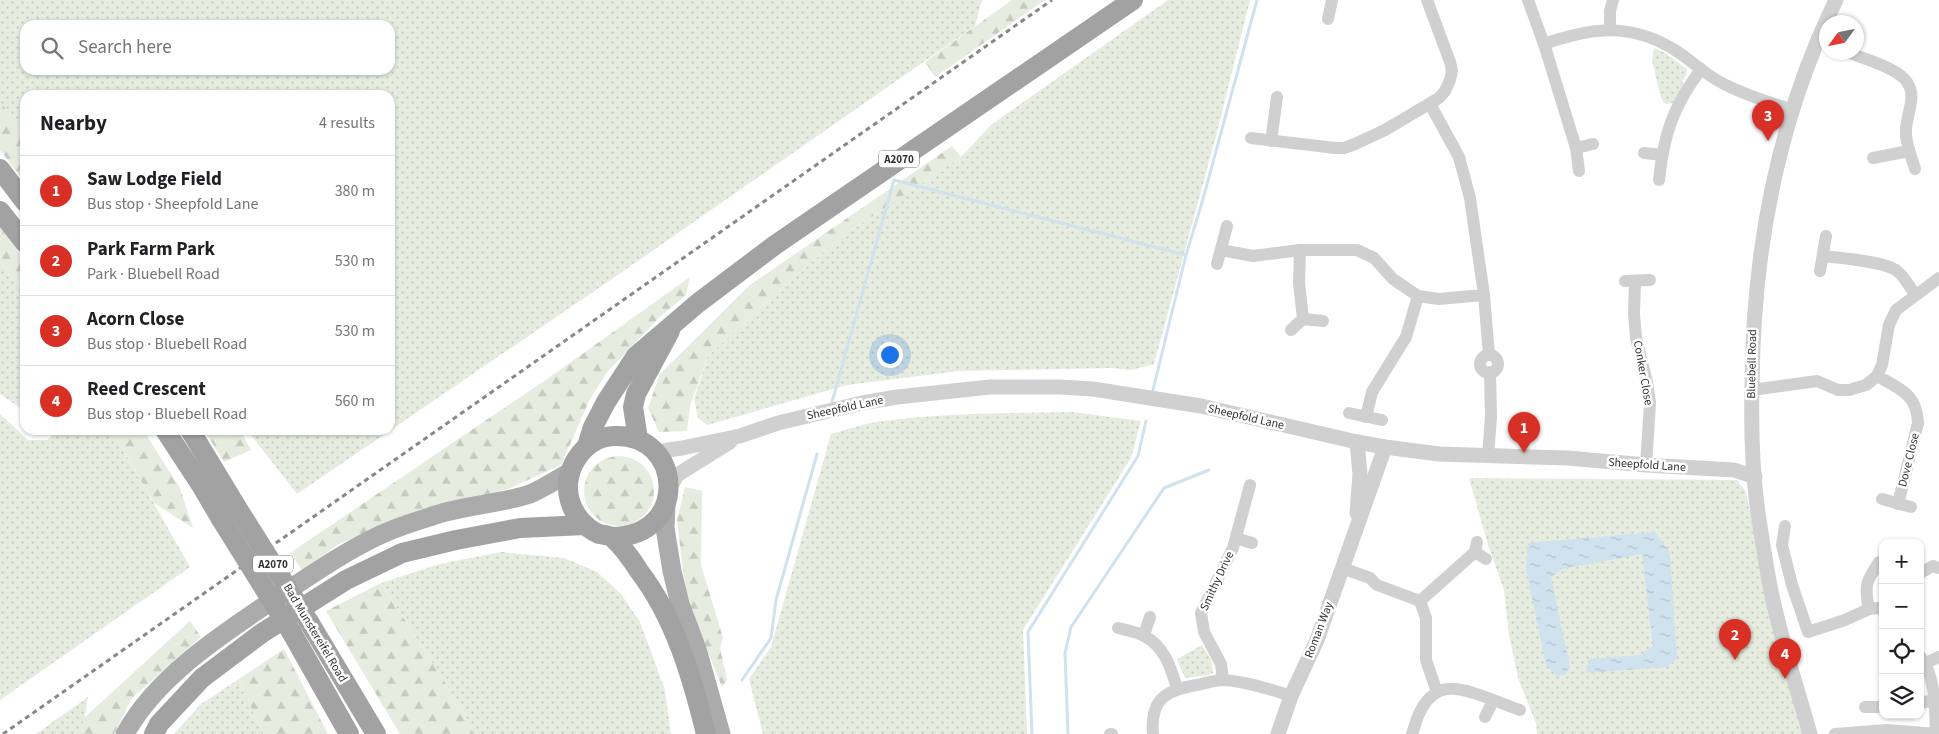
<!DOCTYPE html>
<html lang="en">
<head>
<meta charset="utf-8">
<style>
	:root { --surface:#fff; --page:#f6f6f6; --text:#202124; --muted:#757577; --line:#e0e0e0; --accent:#d93025 }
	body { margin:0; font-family:"Source Sans 3",sans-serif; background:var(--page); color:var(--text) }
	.controls { position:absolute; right:15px; bottom:15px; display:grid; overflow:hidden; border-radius:10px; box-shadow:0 1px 4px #0004 }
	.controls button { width:45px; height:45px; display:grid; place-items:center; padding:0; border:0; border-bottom:1px solid var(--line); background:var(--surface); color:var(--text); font:25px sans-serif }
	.compass { position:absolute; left:1819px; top:15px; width:45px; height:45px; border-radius:50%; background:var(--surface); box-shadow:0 1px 4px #0004; rotate:237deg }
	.you { position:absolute; left:889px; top:354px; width:18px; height:18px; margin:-12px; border:4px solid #fff; border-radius:50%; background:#1a73e8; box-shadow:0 0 0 8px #1a73e833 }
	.badge { display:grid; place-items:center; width:32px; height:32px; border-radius:50%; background:var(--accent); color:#fff; font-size:16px; font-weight:700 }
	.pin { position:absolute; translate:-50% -41px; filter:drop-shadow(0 1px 2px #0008) }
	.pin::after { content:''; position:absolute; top:26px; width:18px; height:15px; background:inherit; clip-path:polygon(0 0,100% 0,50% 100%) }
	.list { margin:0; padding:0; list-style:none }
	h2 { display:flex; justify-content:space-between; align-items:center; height:65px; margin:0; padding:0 20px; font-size:21px }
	h2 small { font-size:16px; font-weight:400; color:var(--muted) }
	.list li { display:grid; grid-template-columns:32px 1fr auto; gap:15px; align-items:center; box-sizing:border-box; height:70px; padding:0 20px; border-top:1px solid var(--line) }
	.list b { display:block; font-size:19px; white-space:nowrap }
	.list p { margin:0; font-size:16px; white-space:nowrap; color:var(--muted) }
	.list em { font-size:16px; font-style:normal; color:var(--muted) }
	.icon { flex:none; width:28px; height:28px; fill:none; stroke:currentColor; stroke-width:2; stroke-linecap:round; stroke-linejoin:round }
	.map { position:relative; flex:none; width:1939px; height:734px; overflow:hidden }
	.search { position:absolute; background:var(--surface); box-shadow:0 1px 4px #0004; left:20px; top:20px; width:375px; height:55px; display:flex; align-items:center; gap:12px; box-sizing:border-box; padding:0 18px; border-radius:15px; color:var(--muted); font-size:19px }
	.panel { position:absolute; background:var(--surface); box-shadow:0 1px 4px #0004; left:20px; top:90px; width:375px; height:345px; border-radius:15px }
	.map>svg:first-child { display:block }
</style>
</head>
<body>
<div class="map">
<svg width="1939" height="734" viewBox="0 0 1939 734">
	<defs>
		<pattern id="grass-dots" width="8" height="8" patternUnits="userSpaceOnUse" patternTransform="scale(1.25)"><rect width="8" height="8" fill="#e6ecdf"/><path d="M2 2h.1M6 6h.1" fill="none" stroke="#c6cbc0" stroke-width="1.8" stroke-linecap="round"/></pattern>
		<pattern id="forest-firs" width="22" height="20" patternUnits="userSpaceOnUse" patternTransform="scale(1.25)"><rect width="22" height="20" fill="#e6ecdf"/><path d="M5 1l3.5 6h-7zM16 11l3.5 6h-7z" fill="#c6cbc0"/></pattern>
		<pattern id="water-ripples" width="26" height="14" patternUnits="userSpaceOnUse" patternTransform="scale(1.25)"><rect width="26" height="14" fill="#cfe2ee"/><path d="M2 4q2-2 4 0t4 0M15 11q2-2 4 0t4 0" fill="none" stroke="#b2c2cd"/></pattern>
	</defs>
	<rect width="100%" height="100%" fill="#fff"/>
	<g fill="url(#grass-dots)" fill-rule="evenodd">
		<path d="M 0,0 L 982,0 L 975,26 L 612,279 L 297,494 L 247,430 L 390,430 L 390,95 L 25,95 L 25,147 L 0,115 ZM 25,25 L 390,25 L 390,70 L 25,70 Z"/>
		<path d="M 1168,0 L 1250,0 L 1216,136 L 1154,364 L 1131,370 L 1112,368 L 959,371 L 847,385 L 707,425 L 698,418 L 694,399 L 708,356 L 753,314 L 838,239 L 961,157 L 991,125 Z"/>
		<path d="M 1654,48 L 1665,53 L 1687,69 L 1687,74 L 1682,82 L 1684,84 L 1673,103 L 1666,104 L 1664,103 L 1660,95 L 1652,60 Z"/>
		<path d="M 0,261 L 25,299 L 25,411 L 0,394 Z"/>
		<path d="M 1072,412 L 1141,421 L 1131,458 L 1023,630 L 1027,734 L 763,734 L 749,679 L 771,647 L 831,434 C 845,430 860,425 876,422 C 939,413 1007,413 1072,412 Z"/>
		<path d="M 0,414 L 28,440 L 47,440 L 58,430 L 112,430 L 190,567 L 0,700 Z"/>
		<path d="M 1469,478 L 1737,480 L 1746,492 L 1771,616 L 1803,734 L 1537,734 L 1536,723 L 1518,678 L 1509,635 L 1504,590 L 1489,548 Z"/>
		<path d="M 501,552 L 564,558 L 597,572 L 621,594 L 640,622 L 665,690 L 671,734 L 474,734 L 462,709 L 381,583 L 440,564 Z"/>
		<path d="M 1202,645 L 1211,659 L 1213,673 L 1209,675 L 1185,678 L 1177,659 Z"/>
		<path d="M 239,679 L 259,726 L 264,734 L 174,734 L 201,704 Z"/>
		<path d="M 88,697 L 82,734 L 36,734 Z"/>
	</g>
	<g fill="url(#forest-firs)">
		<path d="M 1012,0 L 1045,0 L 935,77 L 925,62 Z"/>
		<path d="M 0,102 L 25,131 L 25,183 L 0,150 Z"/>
		<path d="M 952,146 L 961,157 L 838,239 L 753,314 L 708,356 L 690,406 L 687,431 L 659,432 L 648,408 L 660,374 L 750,285 Z"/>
		<path d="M 0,227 L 25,261 L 25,299 L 0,261 Z"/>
		<path d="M 690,277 L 686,295 L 661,316 L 608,371 L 590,399 L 561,465 L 508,489 L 396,521 L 339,544 L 302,570 L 290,553 L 550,377 Z"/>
		<path d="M 112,430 L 143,430 L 180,488 L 193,528 L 154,503 Z"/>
		<path d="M 204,430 L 240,430 L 251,450 L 224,462 Z"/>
		<circle cx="619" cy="491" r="35"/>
		<path d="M 685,487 L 702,491 L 701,565 L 723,638 L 720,648 L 727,680 L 722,687 L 686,597 L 677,520 Z"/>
		<path d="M 381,583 L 462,709 L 474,734 L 400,734 L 326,611 Z"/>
		<path d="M 190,621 L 201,637 L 132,698 L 114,734 L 82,734 L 83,719 Z"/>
		<path d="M 284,649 L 328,734 L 264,734 L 259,726 L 239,679 Z"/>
	</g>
	<path fill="url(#water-ripples)" d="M 1655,532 L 1670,553 L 1677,659 L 1667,667 L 1586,673 L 1589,659 L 1641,655 L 1653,646 L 1642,554 L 1562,569 L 1551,577 L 1570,667 L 1565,675 L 1557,676 L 1546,665 L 1526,569 L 1528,543 Z"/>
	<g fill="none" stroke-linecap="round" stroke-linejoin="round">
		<g stroke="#cfe2ee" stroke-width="3">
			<path d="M 1152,394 L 1186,255 L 1203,199 L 1257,0"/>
			<path d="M 832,402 L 894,180 L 1186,255"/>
			<path d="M 742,680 L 771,638 L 776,600 L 817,454"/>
			<path d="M 1032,734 L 1028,632 L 1138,456 L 1146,421"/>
			<path d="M 1068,734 L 1065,653 L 1071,627 L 1164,488 L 1209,470"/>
		</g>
		<g stroke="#d0d0d0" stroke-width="12">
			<path d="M 1528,0 L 1545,47 L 1576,148 L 1579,171"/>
			<path d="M 1328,19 L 1332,0"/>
			<path d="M 1610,29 L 1610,11 L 1613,0"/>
			<path d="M 1544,44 C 1594,27 1632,22 1678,52 C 1693,62 1706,75 1722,83 C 1744,95 1769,102 1793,110"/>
			<path d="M 1847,52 C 1864,59 1885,64 1900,75 C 1923,92 1904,114 1906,135 C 1907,147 1912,158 1915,169"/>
			<path d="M 1430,104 L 1459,157 L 1470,198 L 1484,295 L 1489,355"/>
			<path d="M 1251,138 L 1335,148 L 1344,148 L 1355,144 L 1385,130 L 1439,98 L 1445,91 L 1450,80 L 1452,71 L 1450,62 L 1427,0"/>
			<path d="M 1271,141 L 1277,97"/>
			<path d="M 1576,148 L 1593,144"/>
			<path d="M 1644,153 L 1662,155"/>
			<path d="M 1873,158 L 1909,151"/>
			<path d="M 1659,180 C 1664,133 1673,107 1701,69"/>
			<path d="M 1221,250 L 1253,256 L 1300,250 L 1357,250 L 1374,258 L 1393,279 L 1418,296 L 1439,299 L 1484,295"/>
			<path d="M 1823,256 C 1840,258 1882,261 1896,270 C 1904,276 1910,287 1915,295"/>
			<path d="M 1217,264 L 1227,226"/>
			<path d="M 1820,271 L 1826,236"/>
			<path d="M 1625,281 L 1650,280"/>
			<path d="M 1635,281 L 1634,314 L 1636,338 L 1647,382 L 1650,403 L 1646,465"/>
			<path d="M 1303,319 L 1323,321"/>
			<path d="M 1291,330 L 1303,319 L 1299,283 L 1300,250"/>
			<circle cx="1489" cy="364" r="9"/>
			<path d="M 1877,376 C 1900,389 1917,394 1918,423 L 1898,504"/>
			<path d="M 1752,390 L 1817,381 L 1838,390 L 1849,390 L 1866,385 L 1877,376 L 1882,365 L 1889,325 L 1896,310 L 1939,278"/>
			<path d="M 1349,413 L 1382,420"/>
			<path d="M 1366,417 L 1372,392 L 1406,337 L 1418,296"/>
			<path d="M 1488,456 L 1491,417 L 1490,372"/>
			<path d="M 1882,499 L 1911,507"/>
			<path d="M 1785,526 L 1782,545 L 1792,585 L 1808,632 L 1845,620 L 1869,609 L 1879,608 L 1883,611"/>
			<path d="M 1236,538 L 1252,543"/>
			<path d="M 1477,542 L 1475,552 L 1486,559"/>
			<path d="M 1342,568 L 1370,578 L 1377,585 L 1420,601 L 1426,618 L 1426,660 L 1437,692"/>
			<path d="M 1920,573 L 1933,566 L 1939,568"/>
			<path d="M 1420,601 L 1475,552"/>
			<path d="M 1869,609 C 1864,585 1866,582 1879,562"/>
			<path d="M 1118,628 C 1126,630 1137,632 1144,636 C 1165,646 1171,669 1177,688"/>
			<path d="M 1144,635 L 1150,617"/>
			<path d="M 1920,656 C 1936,676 1935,709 1936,734"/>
			<path d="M 1926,663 L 1939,657"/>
			<path d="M 1223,680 L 1221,664 L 1204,632 L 1201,613 L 1233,548 L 1250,485"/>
			<path d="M 1920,703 L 1935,700"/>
			<path d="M 1865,707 L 1883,707"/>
			<path d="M 1485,717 L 1493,701"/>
			<path d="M 1110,734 L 1112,734"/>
			<path d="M 1153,734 C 1150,699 1166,690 1197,685 C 1206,683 1215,680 1224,680 C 1242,681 1274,690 1291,696"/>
			<path d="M 1412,734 C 1415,726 1417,716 1422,708 C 1427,699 1437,689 1449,689 C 1466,687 1502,704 1520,710"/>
			<path d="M 1835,734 L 1887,730 L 1939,734"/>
		</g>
		<g stroke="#d0d0d0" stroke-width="15">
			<path d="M 1357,442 L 1360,474 L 1357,513"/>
			<path d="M 657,453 L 668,450 L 682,448 L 740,436 L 778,423 L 862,403 L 897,397 L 990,387 L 1060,387 L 1093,389 L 1201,406 L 1357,442 L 1385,447 L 1439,454 L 1568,458 L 1646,465 L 1734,470 L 1755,477"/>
			<path d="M 669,489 L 677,475 L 730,442"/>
			<path d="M 1278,734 L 1291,696 L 1317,640 L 1385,447"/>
			<path d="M 1810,734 C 1797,687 1781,640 1771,591 C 1766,566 1762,539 1758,513 C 1752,471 1751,427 1752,385 C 1753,251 1777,121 1836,0"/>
		</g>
		<g stroke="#ababab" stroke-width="19">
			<path d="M 666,505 L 665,528 L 672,571 L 680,604 L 697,649 L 721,734"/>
			<path d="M 125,734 C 156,677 221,635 273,600 C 308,577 342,553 380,535 C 396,528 413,522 430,517 C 462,505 497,505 530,494 C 544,488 557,479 570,472"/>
		</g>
		<g stroke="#a2a2a2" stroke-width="20">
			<path d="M 0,169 L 25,202"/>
			<path d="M 0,211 L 25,243"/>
			<path d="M 165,430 L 201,485 L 221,519"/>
			<path d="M 190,430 L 236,506"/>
			<path d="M 638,439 L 633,407 L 636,394 L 670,331"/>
			<path d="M 587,446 L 593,427 L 606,402 L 636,356 L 698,303 L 775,245 L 1133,0"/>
			<path d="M 612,537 C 690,537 684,433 614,436 C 583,437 561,472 570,501 C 574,515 585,528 599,534 C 604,535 610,535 613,538 C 623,547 632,560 639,571 C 675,618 692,677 706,734"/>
			<path d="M 309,622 L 376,734"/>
			<path d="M 292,633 L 349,734"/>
			<path d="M 154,734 L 159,724 L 202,678 L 262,633 L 346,580 L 402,553 L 456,540 L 520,528 L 585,525"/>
		</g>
		<path stroke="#888" stroke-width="3" stroke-dasharray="5 4" stroke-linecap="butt" d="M 3,734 L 1052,0"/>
		<g stroke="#a2a2a2" stroke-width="20">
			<path d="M 236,506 L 309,622"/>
			<path d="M 221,519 L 292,633"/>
		</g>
	</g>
	<g text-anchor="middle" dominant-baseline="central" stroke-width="5" stroke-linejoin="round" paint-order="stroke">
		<g fill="#fff" stroke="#707070" stroke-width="1">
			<rect x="879" y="150.5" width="40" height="17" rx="4"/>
			<rect x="253" y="555.5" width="40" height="17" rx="4"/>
		</g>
		<g font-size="11" font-weight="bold" fill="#333">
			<text x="899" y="159">A2070</text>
			<text x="273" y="564">A2070</text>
		</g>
		<g font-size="12" fill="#333" stroke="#fff">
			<text transform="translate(1752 364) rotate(-89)">Bluebell Road</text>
			<text transform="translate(1643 373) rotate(80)">Conker Close</text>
			<text transform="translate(845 408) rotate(-12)">Sheepfold Lane</text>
			<text transform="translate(1246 417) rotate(13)">Sheepfold Lane</text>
			<text transform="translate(1909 460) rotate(-76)">Dove Close</text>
			<text transform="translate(1647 465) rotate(4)">Sheepfold Lane</text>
			<text transform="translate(1217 581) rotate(-65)">Smithy Drive</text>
			<text transform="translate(1319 630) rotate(-69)">Roman Way</text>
			<text transform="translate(315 633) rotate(59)">Bad Munstereifel Road</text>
		</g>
	</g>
</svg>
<div class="controls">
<button>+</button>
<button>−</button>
<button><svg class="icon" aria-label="locate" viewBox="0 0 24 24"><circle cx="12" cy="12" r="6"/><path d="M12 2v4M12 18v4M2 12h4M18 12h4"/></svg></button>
<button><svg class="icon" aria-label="layers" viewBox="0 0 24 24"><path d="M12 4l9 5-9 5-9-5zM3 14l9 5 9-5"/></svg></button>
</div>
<svg class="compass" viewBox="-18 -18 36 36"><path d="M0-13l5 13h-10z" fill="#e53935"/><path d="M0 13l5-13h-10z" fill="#757577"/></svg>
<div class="you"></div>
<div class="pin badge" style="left:1524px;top:453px">1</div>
<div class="pin badge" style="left:1735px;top:660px">2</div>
<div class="pin badge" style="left:1768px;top:141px">3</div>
<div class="pin badge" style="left:1785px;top:679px">4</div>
<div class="search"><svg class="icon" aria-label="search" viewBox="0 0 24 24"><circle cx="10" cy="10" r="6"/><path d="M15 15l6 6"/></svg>Search here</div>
<section class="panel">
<h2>Nearby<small>4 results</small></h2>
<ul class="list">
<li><span class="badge">1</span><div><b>Saw Lodge Field</b><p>Bus stop · Sheepfold Lane</p></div><em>380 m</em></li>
<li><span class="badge">2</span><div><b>Park Farm Park</b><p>Park · Bluebell Road</p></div><em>530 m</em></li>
<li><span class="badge">3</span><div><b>Acorn Close</b><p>Bus stop · Bluebell Road</p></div><em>530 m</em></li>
<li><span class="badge">4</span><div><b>Reed Crescent</b><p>Bus stop · Bluebell Road</p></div><em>560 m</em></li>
</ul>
</section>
</div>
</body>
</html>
